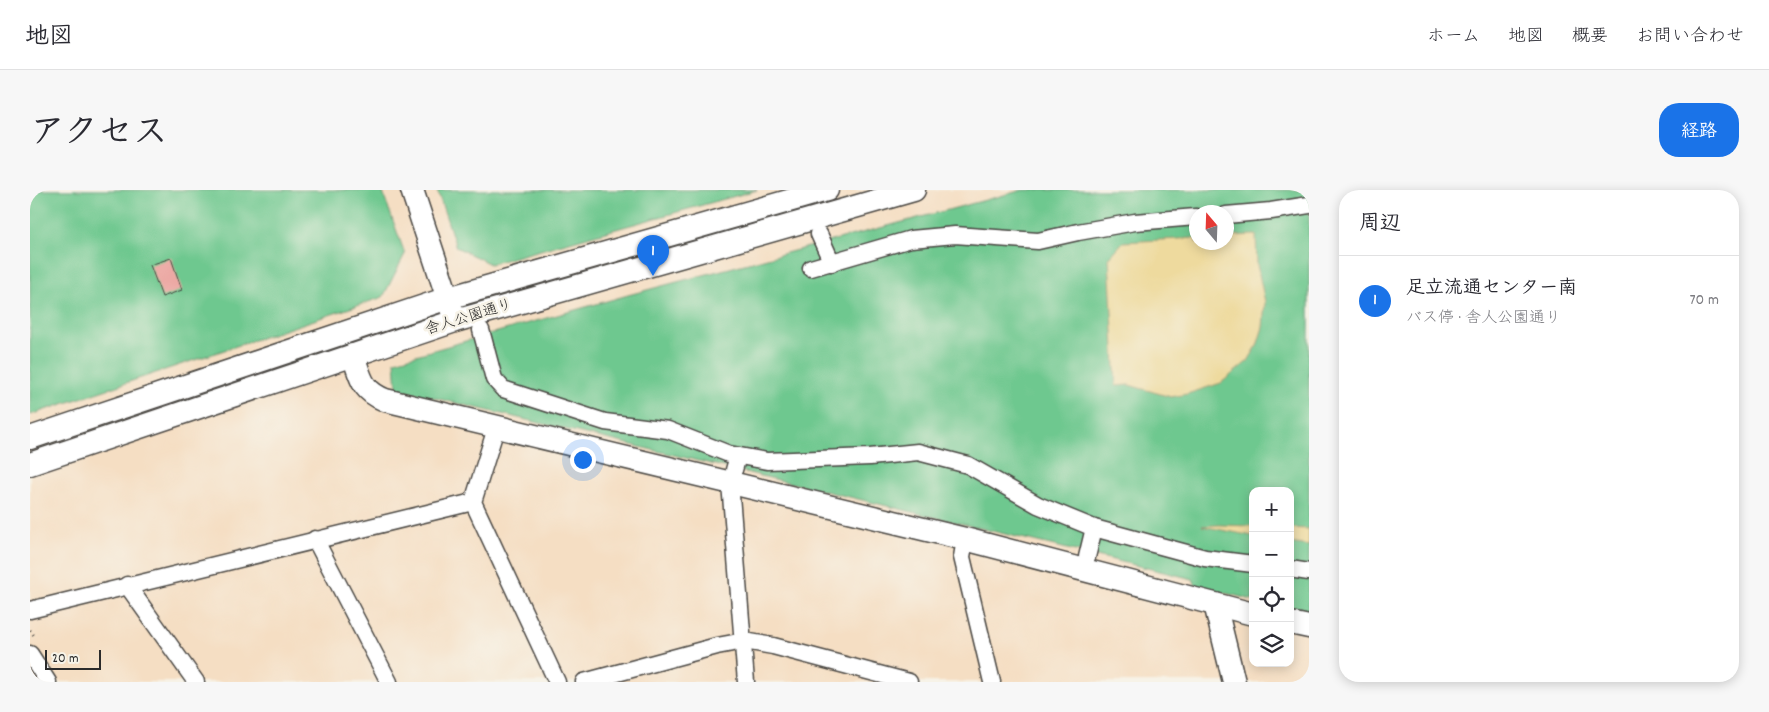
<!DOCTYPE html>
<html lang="ja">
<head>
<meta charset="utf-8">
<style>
	:root { --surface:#fff; --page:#f7f7f7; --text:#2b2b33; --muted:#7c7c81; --line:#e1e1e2; --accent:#1a73e8 }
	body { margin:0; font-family:Dekko,"Klee One",sans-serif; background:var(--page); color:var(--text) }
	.controls { position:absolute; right:15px; bottom:15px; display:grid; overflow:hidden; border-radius:10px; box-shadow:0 2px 12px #0003 }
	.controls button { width:45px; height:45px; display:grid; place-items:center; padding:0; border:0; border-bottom:1px solid var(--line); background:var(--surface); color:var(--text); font:25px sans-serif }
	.compass { position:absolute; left:1159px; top:15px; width:45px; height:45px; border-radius:50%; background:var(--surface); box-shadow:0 2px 12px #0003; rotate:341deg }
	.scale { position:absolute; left:15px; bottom:12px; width:56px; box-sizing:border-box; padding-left:5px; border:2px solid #2b2b2b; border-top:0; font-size:14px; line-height:18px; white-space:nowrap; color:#2b2b2b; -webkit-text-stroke:4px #f7f3e8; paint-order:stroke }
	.you { position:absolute; left:552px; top:269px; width:18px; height:18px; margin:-12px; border:4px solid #fff; border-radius:50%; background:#1a73e8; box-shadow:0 0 0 8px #1a73e833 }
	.badge { display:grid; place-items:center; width:32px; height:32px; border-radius:50%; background:var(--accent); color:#fff; font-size:16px; font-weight:700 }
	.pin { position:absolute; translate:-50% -41px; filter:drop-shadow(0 1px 2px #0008) }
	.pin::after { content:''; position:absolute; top:26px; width:18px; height:15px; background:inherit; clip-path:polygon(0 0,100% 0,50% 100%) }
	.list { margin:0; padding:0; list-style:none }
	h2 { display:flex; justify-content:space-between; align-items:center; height:65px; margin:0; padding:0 20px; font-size:21px }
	h2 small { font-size:16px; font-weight:400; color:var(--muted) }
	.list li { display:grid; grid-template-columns:32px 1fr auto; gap:15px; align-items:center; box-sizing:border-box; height:90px; padding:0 20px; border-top:1px solid var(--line) }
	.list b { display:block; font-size:19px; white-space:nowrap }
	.list p { margin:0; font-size:16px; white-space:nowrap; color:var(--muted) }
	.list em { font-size:16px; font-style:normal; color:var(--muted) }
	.icon { flex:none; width:28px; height:28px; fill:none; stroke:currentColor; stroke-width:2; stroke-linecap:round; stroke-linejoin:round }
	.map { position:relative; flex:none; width:1279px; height:492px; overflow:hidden; border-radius:20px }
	header { display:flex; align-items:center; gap:30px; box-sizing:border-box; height:70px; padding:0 25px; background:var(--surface); border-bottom:1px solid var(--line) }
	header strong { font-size:24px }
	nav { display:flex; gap:28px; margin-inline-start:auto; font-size:18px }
	.intro { display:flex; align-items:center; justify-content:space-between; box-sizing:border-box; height:120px; padding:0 30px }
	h1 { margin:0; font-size:35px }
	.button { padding:12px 22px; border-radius:20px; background:var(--accent); color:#fff; font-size:18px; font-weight:700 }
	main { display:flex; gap:30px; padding:0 30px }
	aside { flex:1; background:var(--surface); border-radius:20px; box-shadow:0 2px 12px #0003 }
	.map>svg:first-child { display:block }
</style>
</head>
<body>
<header>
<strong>地図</strong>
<nav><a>ホーム</a><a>地図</a><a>概要</a><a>お問い合わせ</a></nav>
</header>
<div class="intro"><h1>アクセス</h1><a class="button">経路</a></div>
<main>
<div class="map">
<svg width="1279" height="492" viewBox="0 0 1279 492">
	<rect width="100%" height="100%" fill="#f7f3e8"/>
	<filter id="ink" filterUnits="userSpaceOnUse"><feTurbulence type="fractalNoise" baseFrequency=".02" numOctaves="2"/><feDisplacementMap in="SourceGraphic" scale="10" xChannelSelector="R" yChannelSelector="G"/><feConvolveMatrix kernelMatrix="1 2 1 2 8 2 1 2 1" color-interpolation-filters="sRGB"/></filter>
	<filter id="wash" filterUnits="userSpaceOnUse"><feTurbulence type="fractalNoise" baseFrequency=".0096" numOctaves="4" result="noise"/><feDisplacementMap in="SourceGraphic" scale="20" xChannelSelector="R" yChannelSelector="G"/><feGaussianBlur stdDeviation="1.12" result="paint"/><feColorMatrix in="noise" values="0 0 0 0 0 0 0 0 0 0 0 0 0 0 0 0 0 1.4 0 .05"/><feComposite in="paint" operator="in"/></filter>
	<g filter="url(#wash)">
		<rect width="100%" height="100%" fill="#f5dec3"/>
		<g fill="#6ec88f" stroke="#4c7a5d" fill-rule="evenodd">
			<path d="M 0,0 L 352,0 L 375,64 L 353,107 L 0,225 Z"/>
			<path d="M 407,0 L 727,0 L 460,74 L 426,57 Z"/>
			<path d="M 993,0 L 1279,0 L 1279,425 L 1260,420 L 1260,301 L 1223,301 L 1223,410 L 1166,396 L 1163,389 L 367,199 L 365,171 L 598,105 ZM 1166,22 L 1196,22 L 1196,52 L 1166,52 Z"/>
		</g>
		<g fill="#eeda9e" stroke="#8c8264">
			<path d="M 1226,45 L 1227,75 L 1235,112 L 1233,137 L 1227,156 L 1218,171 L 1191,193 L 1157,204 L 1141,207 L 1099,195 L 1086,196 L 1079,68 L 1093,52 L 1166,48 L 1166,52 L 1196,52 L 1197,46 Z"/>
			<path d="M 1189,335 L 1223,336 L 1223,346 L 1172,336 Z"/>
			<path d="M 1260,338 L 1279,339 L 1279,356 L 1260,353 Z"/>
		</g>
		<g id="blocks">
			<path fill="#eca9a4" d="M 141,68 L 152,100 L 132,107 L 120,75 Z"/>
		</g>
	</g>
	<g filter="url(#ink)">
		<use href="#blocks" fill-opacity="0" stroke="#494642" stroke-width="1"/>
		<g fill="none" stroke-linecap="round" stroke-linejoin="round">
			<defs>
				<g id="street">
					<path d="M 1196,25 L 1241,21 L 1279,15"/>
					<path d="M 789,44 L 802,73"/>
					<path d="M 781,78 L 881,49 L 925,45 L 1008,51 L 1048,42 L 1105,32 L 1166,27"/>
					<path d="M 451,140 L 464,189 L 473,199 L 575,232 L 638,240 L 699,264 L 737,271 L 840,267 L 888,262 L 938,275 L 1008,315 L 1064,338 L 1175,368 L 1223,374"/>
					<path d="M 467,235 L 443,312 L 527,492"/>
					<path d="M 704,280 L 708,266"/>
					<path d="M 700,293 L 716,492"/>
					<path d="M 285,349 L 359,492"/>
					<path d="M 935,349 L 932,367 L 962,492"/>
					<path d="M 1057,367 L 1064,338"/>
					<path d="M 1260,379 L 1279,382"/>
					<path d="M 97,395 L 166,492"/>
					<path d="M 0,420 L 443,312"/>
					<path d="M 0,464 L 18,492"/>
					<path d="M 554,492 L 687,456 L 714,451 L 743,456 L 879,492"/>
				</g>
				<g id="secondary">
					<path d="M 382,0 L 422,121"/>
					<path d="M 323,165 C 331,188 331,200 355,210 L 935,349 L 1223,424"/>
					<path d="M 0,248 L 418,108 L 797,0"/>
					<path d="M 0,274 L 425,131 L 884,0"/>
					<path d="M 1185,414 L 1204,492"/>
					<path d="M 1260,433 L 1279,437"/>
				</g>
			</defs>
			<use href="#street" stroke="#494642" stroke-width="19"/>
			<use href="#secondary" stroke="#494642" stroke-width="25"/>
			<path stroke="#494642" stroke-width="3" stroke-dasharray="1 4" stroke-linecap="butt" d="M 0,440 L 5,447"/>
			<use href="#street" stroke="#fff" stroke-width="16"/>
			<use href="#secondary" stroke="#fff" stroke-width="22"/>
		</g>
	</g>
	<g text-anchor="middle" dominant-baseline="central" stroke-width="5" stroke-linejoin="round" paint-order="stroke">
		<g font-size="15" fill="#2b2b2b" stroke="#f7f3e8">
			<text transform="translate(439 128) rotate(-17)">舎人公園通り</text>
		</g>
	</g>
</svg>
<div class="controls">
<button>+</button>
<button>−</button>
<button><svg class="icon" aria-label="locate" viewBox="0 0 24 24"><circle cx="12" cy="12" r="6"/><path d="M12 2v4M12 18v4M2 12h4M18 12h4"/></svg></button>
<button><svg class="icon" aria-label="layers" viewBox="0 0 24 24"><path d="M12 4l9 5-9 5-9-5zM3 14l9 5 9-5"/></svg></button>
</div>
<svg class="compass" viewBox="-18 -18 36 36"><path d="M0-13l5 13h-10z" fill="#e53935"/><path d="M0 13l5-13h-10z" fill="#7c7c81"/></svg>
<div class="scale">20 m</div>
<div class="you"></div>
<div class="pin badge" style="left:623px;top:86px">1</div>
</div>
<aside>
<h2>周辺<small></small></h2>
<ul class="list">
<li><span class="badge">1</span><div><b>足立流通センター南</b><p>バス停 · 舎人公園通り</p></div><em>70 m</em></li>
</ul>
</aside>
</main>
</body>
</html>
